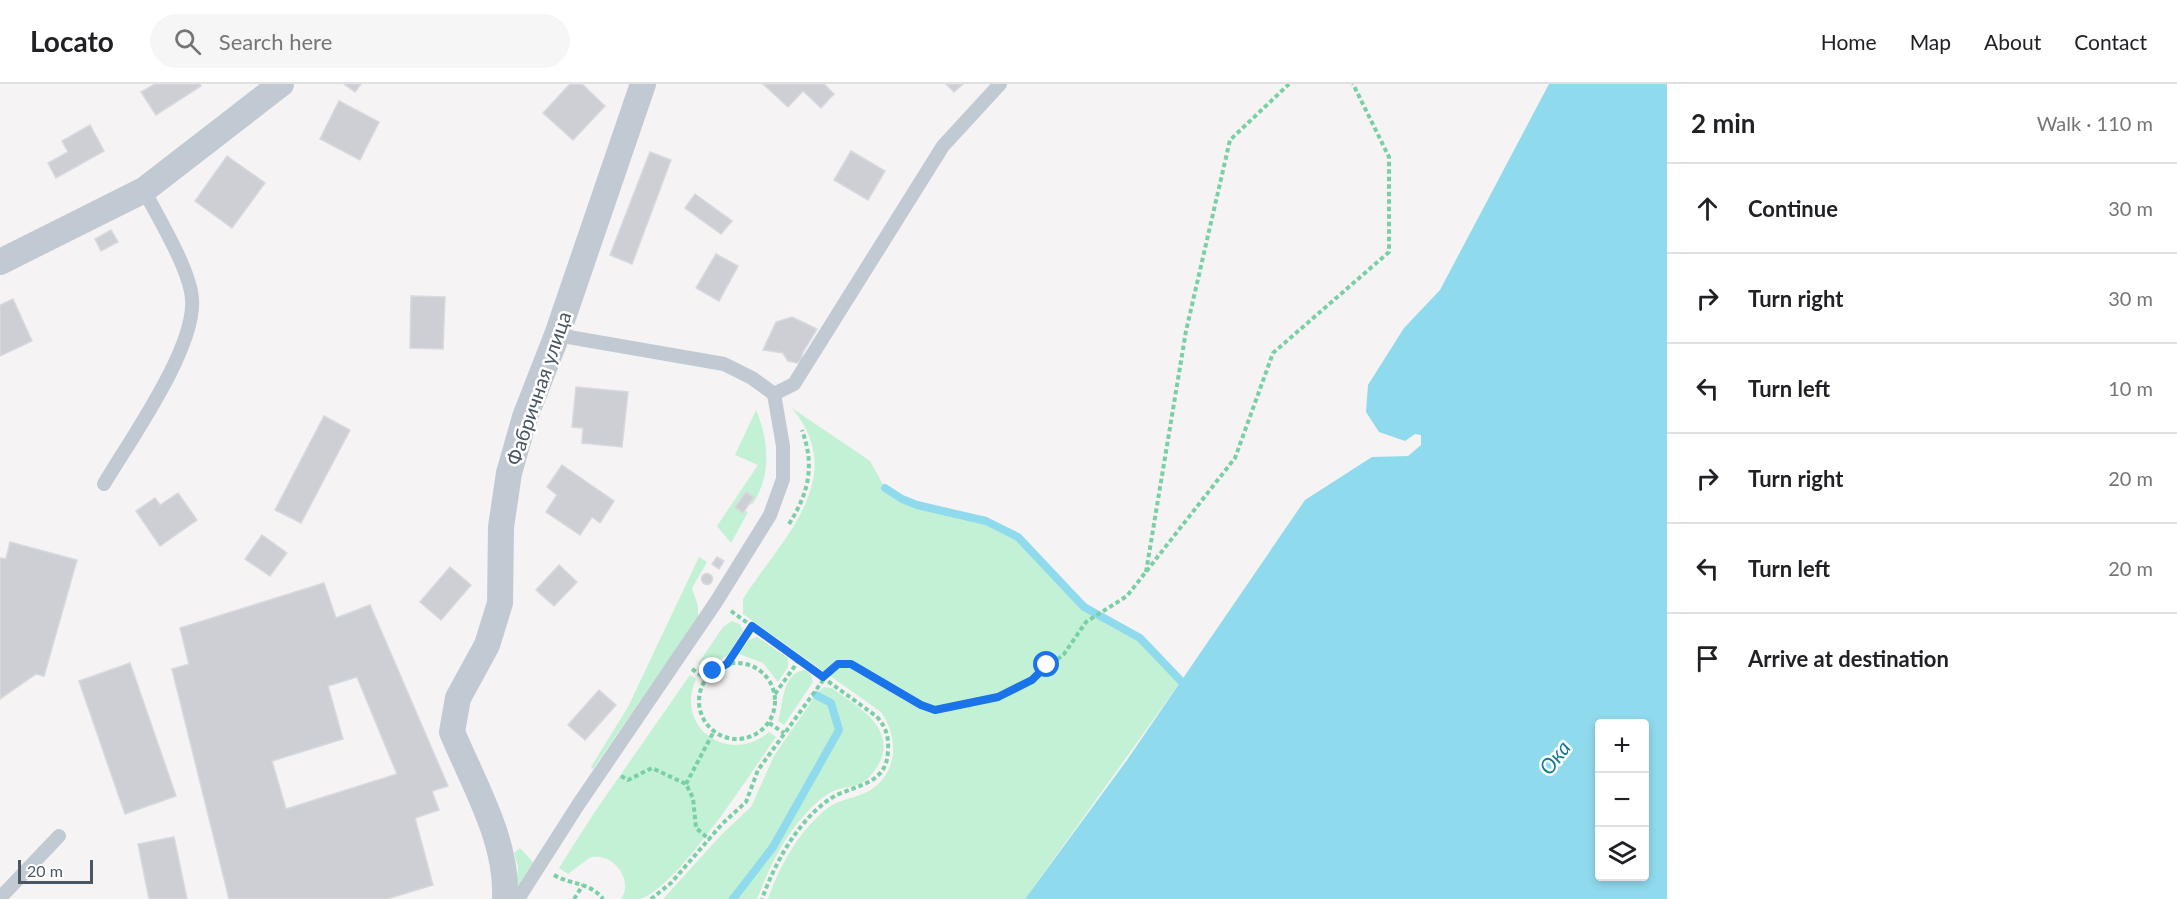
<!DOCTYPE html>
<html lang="en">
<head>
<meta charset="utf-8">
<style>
	:root { --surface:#fff; --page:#f6f6f6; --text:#202124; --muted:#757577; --line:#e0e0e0 }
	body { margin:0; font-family:Lato,sans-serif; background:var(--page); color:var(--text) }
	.controls { position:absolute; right:18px; bottom:18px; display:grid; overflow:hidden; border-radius:6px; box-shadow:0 3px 9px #0003 }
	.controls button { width:54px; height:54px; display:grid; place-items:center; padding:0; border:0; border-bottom:2px solid var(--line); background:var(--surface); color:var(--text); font:30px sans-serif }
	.scale { position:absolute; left:18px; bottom:15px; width:75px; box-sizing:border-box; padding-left:6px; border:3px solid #4a5661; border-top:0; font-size:16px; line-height:21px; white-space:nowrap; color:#4a5661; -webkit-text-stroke:4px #fff; paint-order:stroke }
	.stop { position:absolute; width:18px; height:18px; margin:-14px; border:4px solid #1a73e8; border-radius:50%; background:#fff }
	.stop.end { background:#1a73e8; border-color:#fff; box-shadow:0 2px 6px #0008 }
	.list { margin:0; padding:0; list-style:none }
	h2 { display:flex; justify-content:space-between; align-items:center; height:78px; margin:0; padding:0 24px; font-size:26px }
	h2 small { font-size:20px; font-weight:400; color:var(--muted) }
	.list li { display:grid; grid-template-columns:39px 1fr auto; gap:18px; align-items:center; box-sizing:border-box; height:90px; padding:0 24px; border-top:2px solid var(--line) }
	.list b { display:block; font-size:22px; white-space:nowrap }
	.list em { font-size:20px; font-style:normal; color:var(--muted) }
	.icon { flex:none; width:33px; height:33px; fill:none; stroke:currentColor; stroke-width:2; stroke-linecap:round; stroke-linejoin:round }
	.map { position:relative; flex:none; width:1667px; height:815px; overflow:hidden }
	header { display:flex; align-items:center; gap:36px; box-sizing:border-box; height:84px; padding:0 30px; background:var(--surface); border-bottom:2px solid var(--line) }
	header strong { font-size:28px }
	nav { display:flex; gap:33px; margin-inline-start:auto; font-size:21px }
	.search { width:420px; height:54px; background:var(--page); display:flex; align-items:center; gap:15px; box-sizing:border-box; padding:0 21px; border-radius:33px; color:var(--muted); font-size:22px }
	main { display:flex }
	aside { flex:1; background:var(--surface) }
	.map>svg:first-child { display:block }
</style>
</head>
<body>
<header>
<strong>Locato</strong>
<div class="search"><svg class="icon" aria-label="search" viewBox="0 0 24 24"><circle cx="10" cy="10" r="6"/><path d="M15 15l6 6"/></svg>Search here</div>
<nav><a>Home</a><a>Map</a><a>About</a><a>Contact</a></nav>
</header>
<main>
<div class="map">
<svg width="1667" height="815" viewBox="0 0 1667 815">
	<rect width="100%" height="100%" fill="#f5f3f3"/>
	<g fill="#c3f1d5">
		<path d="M 792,324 L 870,377 L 885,404 L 902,415 L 986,437 L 1018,453 L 1084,523 L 1140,554 L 1181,597 L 1025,815 L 768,815 C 780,782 797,750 824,727 C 837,715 850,716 865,709 C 898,693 900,655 881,628 L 743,530 L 743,515 C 780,456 851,395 792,324 Z"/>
		<path d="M 756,326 C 769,357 772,391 752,421 L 750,419 L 753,413 L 746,408 L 735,422 L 748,428 L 731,459 L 717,442 L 758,381 L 735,371 Z"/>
		<path d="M 699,473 L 707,478 L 692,504 L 698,522 L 698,533 L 593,685 L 591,683 L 628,623 Z"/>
		<path d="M 732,537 L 740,540 L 743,547 L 727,572 L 703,584 L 698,580 L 723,543 Z"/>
		<path d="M 757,553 L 788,574 L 788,583 L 778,598 L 763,579 L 739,570 L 749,556 Z"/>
		<path d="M 804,586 L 810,589 L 813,598 L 784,641 L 778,637 C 784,620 781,590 804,586 Z"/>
		<path d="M 690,591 L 696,595 C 674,644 729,682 769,648 L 776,653 C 752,687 677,805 640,815 C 635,815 627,815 621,815 C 635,795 611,766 589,774 L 568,790 L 559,784 L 594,729 Z"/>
		<path d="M 824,603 L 832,604 C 854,621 892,639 882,673 C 878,683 872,692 863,698 C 855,703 845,703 836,706 C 827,709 817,718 810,725 C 785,750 770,782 757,815 L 663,815 L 723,749 L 751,723 L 774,672 L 818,608 Z"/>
		<path d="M 520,764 L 533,778 L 516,805 L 518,783 L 514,769 Z"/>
	</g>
	<path fill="#90daee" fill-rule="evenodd" d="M 1549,0 L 1667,0 L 1667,815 L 1025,815 L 1127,676 L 1305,416 L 1372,373 L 1408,372 L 1421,361 L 1421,351 L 1415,350 L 1405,357 L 1379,348 L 1366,328 L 1368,301 L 1404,244 L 1440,206 ZM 1600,640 L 1644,640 L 1644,792 L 1600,792 Z"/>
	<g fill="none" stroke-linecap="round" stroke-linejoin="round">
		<g stroke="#90daee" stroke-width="8">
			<path d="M 885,404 L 902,415 L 917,421 L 986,437 L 1018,453 L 1084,523 L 1140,554 L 1181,597"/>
			<path d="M 733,815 L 773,763 L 839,646 L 831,619 L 816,611"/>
		</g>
	</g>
	<g fill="#cdcfd5" stroke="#d7d9de" stroke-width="1.5" fill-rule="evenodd">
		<path d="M 155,0 L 200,0 L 201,2 L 156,31 L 141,8 Z"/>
		<path d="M 344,0 L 361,0 L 355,8 Z"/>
		<path d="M 570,0 L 582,0 L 605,22 L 573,56 L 543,29 Z"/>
		<path d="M 763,0 L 824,0 L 834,10 L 821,24 L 803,7 L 788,23 Z"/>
		<path d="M 946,0 L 963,0 L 954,8 Z"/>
		<path d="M 339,17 L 379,38 L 360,76 L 320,55 Z"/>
		<path d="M 90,41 L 104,67 L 56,94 L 48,79 L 68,68 L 62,57 Z"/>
		<path d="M 851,67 L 885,87 L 868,116 L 834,96 Z"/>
		<path d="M 650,68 L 671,76 L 632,180 L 610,171 Z"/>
		<path d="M 227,72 L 265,99 L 232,144 L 195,117 Z"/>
		<path d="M 695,110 L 732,137 L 721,150 L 685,124 Z"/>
		<path d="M 111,146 L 118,158 L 101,167 L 95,155 Z"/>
		<path d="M 716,170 L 738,182 L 719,217 L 696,204 Z"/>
		<path d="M 411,212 L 445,213 L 443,265 L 410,264 Z"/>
		<path d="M 13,215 L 32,257 L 0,272 L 0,221 Z"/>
		<path d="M 792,233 L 817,245 L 803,268 L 801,276 L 797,279 L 788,277 L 783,269 L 763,266 L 776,238 Z"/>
		<path d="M 576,303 L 628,308 L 622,363 L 582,359 L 583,344 L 572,343 Z"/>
		<path d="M 324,332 L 350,346 L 301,439 L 275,426 Z"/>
		<path d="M 562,381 L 614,417 L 600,439 L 592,433 L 580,451 L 546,428 L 557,411 L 547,403 Z"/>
		<path d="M 746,408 L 754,413 L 743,429 L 735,423 Z"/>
		<path d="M 178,409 L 197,436 L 160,462 L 136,427 L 155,414 L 160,421 Z"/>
		<path d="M 262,451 L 287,469 L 270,492 L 245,475 Z"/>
		<path d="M 10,458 L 77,476 L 44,592 L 36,590 L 0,615 L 0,474 L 6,475 Z"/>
		<path d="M 717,473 L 724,477 L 719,485 L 712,480 Z"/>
		<path d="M 559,481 L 577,498 L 554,522 L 536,506 Z"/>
		<path d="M 450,483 L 471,501 L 441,536 L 420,518 Z"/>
		<circle cx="707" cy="495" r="5.5"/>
		<path d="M 324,499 L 336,534 L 370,521 L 448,702 L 432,707 L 439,726 L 415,734 L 433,801 L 387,815 L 229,815 L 172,585 L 189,580 L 180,544 ZM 357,593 L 397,690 L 286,725 L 272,677 L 343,655 L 328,602 Z"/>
		<path d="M 130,579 L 176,712 L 125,730 L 79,597 Z"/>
		<path d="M 599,606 L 616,621 L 585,656 L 568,641 Z"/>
		<path d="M 174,753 L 187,815 L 149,815 L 138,760 Z"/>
	</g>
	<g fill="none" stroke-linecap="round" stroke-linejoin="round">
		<g stroke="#7ad0a6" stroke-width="4" stroke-dasharray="4.5 3" stroke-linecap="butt">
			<path d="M 789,440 C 809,408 815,382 802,346"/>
			<path d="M 1146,488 L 1186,247 L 1230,56 L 1289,0"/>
			<path d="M 731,527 L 876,632 C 885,641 889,652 888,665 C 888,697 863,700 839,710 C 830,714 821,721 813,729 C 790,752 773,784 762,815"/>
			<circle cx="737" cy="617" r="38"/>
			<path d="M 727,580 L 752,542"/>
			<path d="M 692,585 L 706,595"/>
			<path d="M 775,610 L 799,576"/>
			<path d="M 769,639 L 784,649"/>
			<path d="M 621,692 L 628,696 L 652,684 L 686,700 L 693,714 L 696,744 L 710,756"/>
			<path d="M 686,700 L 714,647"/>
			<path d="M 554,791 C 571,801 590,798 603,815"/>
			<path d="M 574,815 L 583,801"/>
			<path d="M 651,815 L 671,799 L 722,740 L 746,718 L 758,686 L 832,584 L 838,580 L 851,580 L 921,621 L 935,626 L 998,613 L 1032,596 L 1064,570 L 1086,538 L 1127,512 L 1235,374 L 1273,269 L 1389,168 L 1389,73 L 1353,0"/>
		</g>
		<g stroke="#c1cad2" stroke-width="14">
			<path d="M 557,251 L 724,280 L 752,294 L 774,310 L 794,300 L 943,62 L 1000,0"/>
			<path d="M 104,400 C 130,356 196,264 192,215 C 190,185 158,134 144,106"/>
			<path d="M 0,814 L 59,752"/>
			<path d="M 518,815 L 578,721 L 716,518 L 770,431 L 783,395 L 783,362 L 774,310"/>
		</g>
		<g stroke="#c1cad2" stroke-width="26">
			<path d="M 0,178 L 144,106 L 281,0"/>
			<path d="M 505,815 C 508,757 474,701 452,648 L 458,614 L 487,561 L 500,519 L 501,443 L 509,389 L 525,333 L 557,251 L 643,0"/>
		</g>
	</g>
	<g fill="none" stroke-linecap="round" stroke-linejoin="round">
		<path stroke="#1a73e8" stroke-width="8" d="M 713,587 L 727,580 L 752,542 L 823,593 L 838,580 L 851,580 L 921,621 L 935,626 L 998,613 L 1032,596 L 1047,581"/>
	</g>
	<g text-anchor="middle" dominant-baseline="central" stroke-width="5" stroke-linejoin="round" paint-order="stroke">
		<g font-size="20" fill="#4a5661" stroke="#fff">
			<text transform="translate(538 304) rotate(-71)">Фабричная улица</text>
		</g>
		<g font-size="21" font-style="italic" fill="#0c7c9b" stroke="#fff">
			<text transform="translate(1554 673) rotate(-52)">Ока</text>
		</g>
	</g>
</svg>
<div class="controls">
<button>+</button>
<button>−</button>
<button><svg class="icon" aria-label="layers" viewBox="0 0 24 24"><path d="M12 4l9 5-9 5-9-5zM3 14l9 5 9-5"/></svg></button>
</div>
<div class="scale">20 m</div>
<div class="stop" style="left:1047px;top:581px"></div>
<div class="stop end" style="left:713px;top:587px"></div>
</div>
<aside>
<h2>2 min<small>Walk · 110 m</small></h2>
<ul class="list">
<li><svg class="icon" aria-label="ahead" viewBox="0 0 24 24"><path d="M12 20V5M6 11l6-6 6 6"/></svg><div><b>Continue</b></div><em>30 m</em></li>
<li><svg class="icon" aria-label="right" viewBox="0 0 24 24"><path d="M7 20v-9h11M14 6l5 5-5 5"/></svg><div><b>Turn right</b></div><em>30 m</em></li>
<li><svg class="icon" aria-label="left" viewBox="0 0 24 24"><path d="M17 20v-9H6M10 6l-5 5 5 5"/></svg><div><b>Turn left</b></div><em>10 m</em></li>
<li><svg class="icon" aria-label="right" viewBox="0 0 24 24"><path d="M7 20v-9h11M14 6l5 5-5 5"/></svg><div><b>Turn right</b></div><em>20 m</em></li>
<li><svg class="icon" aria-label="left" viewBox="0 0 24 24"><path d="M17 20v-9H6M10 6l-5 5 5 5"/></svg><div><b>Turn left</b></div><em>20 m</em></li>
<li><svg class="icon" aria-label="arrive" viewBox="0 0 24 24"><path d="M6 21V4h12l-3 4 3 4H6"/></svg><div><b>Arrive at destination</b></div></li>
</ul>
</aside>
</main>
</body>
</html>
